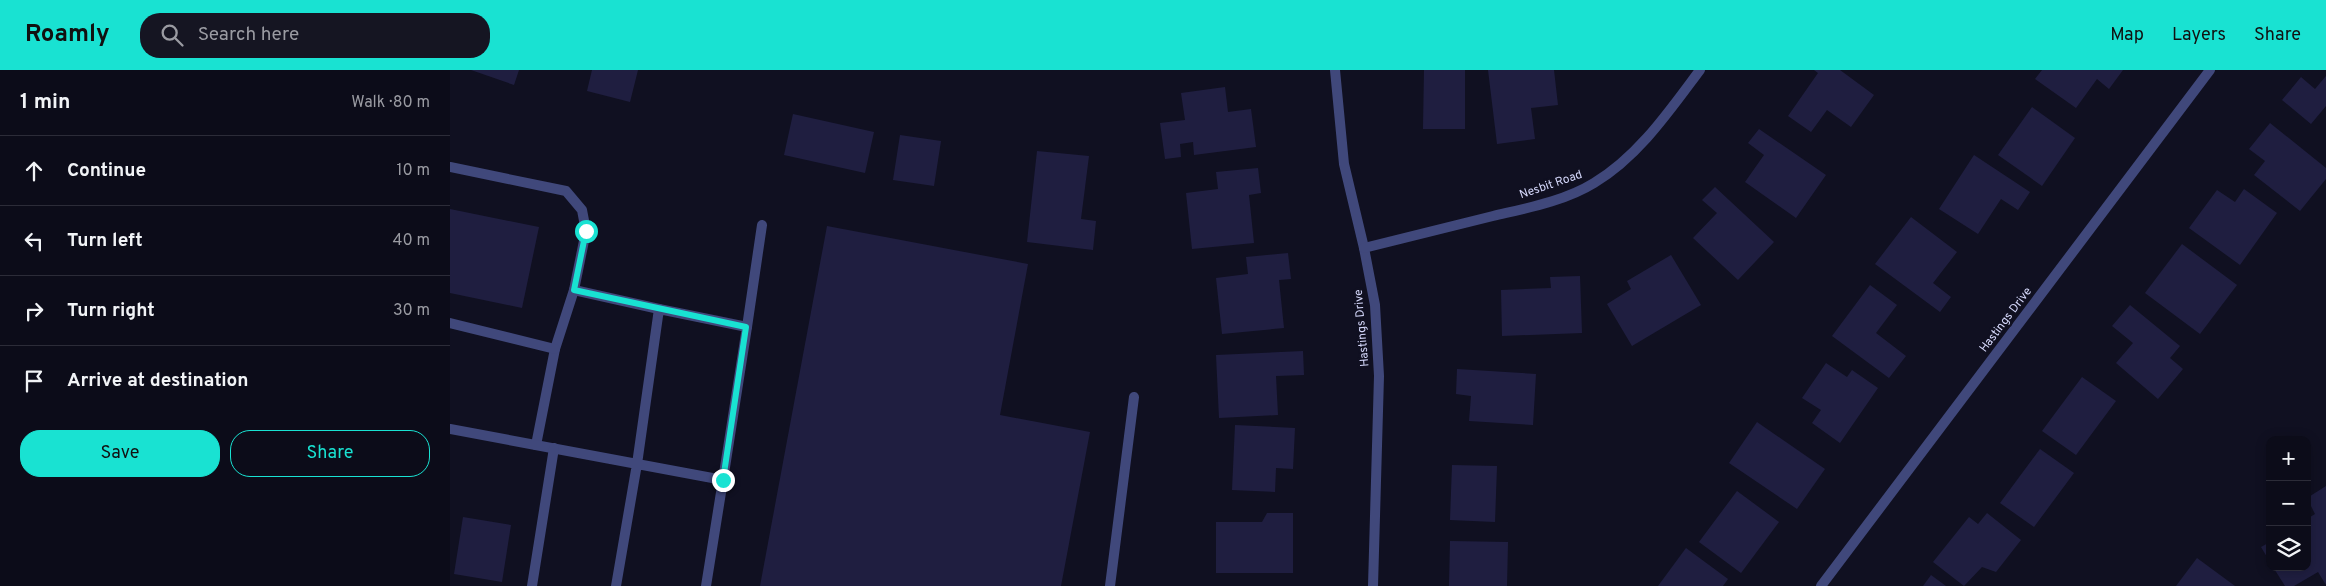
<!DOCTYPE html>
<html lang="en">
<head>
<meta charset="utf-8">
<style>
	:root { --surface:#0c0c19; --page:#151522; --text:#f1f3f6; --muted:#9a9ba2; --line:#2c2c38; --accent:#19e2d2 }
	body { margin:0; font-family:Overpass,sans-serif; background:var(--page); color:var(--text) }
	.controls { position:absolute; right:15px; bottom:15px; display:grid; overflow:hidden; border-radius:10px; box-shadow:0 2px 12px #0003 }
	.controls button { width:45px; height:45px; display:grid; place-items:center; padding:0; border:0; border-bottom:1px solid var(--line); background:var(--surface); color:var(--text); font:25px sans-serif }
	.stop { position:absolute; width:15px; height:15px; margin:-11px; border:4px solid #19e2d2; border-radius:50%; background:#fff }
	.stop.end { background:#19e2d2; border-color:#fff; box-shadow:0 1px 5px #0008 }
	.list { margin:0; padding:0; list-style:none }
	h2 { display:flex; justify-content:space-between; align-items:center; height:65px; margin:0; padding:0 20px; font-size:21px }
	h2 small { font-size:16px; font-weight:400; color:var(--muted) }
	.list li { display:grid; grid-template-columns:32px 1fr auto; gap:15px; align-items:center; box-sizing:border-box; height:70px; padding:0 20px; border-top:1px solid var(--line) }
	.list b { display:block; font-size:19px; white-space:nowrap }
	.list em { font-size:16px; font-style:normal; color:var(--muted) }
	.actions { display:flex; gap:10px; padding:15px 20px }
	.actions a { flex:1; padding:11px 0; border:1px solid var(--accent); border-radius:20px; text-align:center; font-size:18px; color:var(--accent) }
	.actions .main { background:var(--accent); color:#111 }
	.icon { flex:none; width:28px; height:28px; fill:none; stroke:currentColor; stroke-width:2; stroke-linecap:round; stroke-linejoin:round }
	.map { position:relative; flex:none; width:1876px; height:516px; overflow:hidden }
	header { display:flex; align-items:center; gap:30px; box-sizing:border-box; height:70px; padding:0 25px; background:var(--accent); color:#111 }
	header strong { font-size:24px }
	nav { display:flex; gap:28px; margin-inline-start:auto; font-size:18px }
	.search { width:350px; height:45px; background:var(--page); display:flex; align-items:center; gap:12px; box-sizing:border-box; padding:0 18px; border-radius:20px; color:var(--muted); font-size:19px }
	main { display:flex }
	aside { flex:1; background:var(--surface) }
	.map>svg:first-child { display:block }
</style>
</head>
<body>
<header>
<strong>Roamly</strong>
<div class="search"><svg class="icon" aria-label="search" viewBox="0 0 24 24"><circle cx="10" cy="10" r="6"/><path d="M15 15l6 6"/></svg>Search here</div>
<nav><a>Map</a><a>Layers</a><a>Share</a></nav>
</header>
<main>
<aside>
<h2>1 min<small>Walk · 80 m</small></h2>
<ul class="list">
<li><svg class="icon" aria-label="ahead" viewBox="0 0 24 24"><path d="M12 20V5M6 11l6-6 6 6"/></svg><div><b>Continue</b></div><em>10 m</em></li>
<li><svg class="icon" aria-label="left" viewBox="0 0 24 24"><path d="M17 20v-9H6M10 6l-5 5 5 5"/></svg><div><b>Turn left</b></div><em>40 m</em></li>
<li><svg class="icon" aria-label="right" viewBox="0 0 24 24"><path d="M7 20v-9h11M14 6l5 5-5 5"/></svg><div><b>Turn right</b></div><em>30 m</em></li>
<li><svg class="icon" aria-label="arrive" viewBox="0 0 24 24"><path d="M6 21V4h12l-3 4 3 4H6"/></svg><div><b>Arrive at destination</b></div></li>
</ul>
<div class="actions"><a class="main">Save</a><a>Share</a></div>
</aside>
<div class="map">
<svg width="1876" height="516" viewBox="0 0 1876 516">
	<rect width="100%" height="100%" fill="#101021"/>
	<g fill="#1f1e40">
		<path d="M 21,0 L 69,0 L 64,15 Z"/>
		<path d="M 142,0 L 188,0 L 180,32 L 137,21 Z"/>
		<path d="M 974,0 L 1015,0 L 1015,59 L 973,59 Z"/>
		<path d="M 1038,0 L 1104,0 L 1108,35 L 1081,38 L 1085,69 L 1047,74 Z"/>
		<path d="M 1364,0 L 1390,0 L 1424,25 L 1401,57 L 1377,40 L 1361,62 L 1338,46 L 1368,3 Z"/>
		<path d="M 1592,0 L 1673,0 L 1659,19 L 1647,9 L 1626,38 L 1585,9 Z"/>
		<path d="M 1876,6 L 1876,36 L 1861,54 L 1832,30 L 1851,7 L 1865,19 Z"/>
		<path d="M 775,17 L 778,42 L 801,39 L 806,77 L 744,85 L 743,72 L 730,74 L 731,87 L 715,89 L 710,53 L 735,50 L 731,23 Z"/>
		<path d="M 1582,37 L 1625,68 L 1592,116 L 1548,85 Z"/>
		<path d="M 343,44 L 424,62 L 415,103 L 334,85 Z"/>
		<path d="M 1820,53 L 1876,98 L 1876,109 L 1850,141 L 1804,105 L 1815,91 L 1799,79 Z"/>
		<path d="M 1309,59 L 1376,105 L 1346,148 L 1295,112 L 1314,85 L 1298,73 Z"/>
		<path d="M 450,65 L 491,71 L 484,116 L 443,110 Z"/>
		<path d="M 587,81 L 639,86 L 631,149 L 646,151 L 643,180 L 577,172 Z"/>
		<path d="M 1524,85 L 1580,122 L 1568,140 L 1551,129 L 1528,164 L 1489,139 Z"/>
		<path d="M 808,98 L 811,123 L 799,125 L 804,173 L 742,179 L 736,123 L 768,119 L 766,102 Z"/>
		<path d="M 1265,117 L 1324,172 L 1288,210 L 1243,168 L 1267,143 L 1252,130 Z"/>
		<path d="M 1794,119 L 1827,143 L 1790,195 L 1739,158 L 1767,120 L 1785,132 Z"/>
		<path d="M 0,139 L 89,157 L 72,238 L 0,223 Z"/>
		<path d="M 1461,147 L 1507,182 L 1483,213 L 1501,227 L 1490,242 L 1425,194 Z"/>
		<path d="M 377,156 L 578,194 L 550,345 L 640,362 L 611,516 L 310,516 Z"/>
		<path d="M 1732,174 L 1787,215 L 1750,264 L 1695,223 Z"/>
		<path d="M 838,183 L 841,209 L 829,210 L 834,258 L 772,264 L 766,208 L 798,204 L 796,187 Z"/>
		<path d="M 1221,185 L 1251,235 L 1182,276 L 1157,234 L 1181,219 L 1177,211 Z"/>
		<path d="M 1130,206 L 1132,263 L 1052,266 L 1051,220 L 1101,218 L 1100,207 Z"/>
		<path d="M 1420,215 L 1447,235 L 1426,263 L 1456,286 L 1439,308 L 1382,266 Z"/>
		<path d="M 1680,235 L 1730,276 L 1720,288 L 1733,299 L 1708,329 L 1666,293 L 1683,273 L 1662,256 Z"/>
		<path d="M 853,281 L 854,305 L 826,306 L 828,345 L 769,348 L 766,285 Z"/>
		<path d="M 1376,293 L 1397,307 L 1402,300 L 1428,318 L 1390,373 L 1362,353 L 1371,340 L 1352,328 Z"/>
		<path d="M 1007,299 L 1086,304 L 1083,355 L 1019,351 L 1021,326 L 1006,324 Z"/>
		<path d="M 1632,307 L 1666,331 L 1626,385 L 1592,361 Z"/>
		<path d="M 1307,352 L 1375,399 L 1347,439 L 1279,393 Z"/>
		<path d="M 785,355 L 845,358 L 843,399 L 826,398 L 825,422 L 782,420 Z"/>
		<path d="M 1590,379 L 1624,403 L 1584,457 L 1550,433 Z"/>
		<path d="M 1002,395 L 1047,396 L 1045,452 L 1000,450 Z"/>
		<path d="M 1876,416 L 1876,515 L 1868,502 L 1844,516 L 1835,516 L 1823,497 L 1857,497 L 1857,449 L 1865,444 L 1857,428 Z"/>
		<path d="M 1287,421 L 1329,452 L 1291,503 L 1249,472 Z"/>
		<path d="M 817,443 L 843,443 L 843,503 L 766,503 L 766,452 L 812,452 Z"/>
		<path d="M 1537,443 L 1571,470 L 1546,502 L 1532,497 L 1514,516 L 1483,492 L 1519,447 L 1528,454 Z"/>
		<path d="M 13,447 L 61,455 L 52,512 L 4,504 Z"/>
		<path d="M 1000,471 L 1058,472 L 1057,516 L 999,516 Z"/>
		<path d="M 1820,472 L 1820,492 L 1811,477 Z"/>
		<path d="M 1236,478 L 1278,509 L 1273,516 L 1208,516 Z"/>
		<path d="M 1747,488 L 1785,516 L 1726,516 Z"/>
		<path d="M 1481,505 L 1496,516 L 1473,516 Z"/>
	</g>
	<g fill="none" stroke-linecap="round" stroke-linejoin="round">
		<g stroke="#40487b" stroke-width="10">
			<path d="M 0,97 L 116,121 L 132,140 L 136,161 L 124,220 L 105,279 L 86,375"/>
			<path d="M 124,220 L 209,239"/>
			<path d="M 0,253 L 105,279"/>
			<path d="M 297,257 L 312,155"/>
			<path d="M 0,359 C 91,376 182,393 273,410 L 297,257 L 209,239 L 187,394 L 166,516"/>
			<path d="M 82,516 L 104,378"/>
			<path d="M 256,516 L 273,410"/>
			<path d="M 660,516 L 684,327"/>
		</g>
		<g stroke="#40487b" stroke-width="10">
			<path d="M 885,0 L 894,94 L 914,178 L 925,235 L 929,306 L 923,516"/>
			<path d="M 914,178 C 957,167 1000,157 1043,146 C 1077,138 1115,131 1144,113 C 1188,87 1220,40 1250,0"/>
			<path d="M 1371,516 L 1760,0"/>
		</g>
	</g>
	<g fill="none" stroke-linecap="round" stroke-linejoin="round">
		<path stroke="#19e2d2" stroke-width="6" d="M 136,161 L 124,220 L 296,257 L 273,410"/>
	</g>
	<g text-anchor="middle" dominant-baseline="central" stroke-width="5" stroke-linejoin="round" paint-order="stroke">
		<g font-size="12" fill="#d4d7fa" stroke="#101021">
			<text transform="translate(1101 115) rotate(-19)">Nesbit Road</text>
			<text transform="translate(1556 250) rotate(-53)">Hastings Drive</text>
			<text transform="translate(912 258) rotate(-95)">Hastings Drive</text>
		</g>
	</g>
</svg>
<div class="controls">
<button>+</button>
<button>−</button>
<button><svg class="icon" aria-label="layers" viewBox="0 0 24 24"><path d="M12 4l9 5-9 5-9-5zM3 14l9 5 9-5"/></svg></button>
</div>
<div class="stop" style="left:136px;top:161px"></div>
<div class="stop end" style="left:273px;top:410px"></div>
</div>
</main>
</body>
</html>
